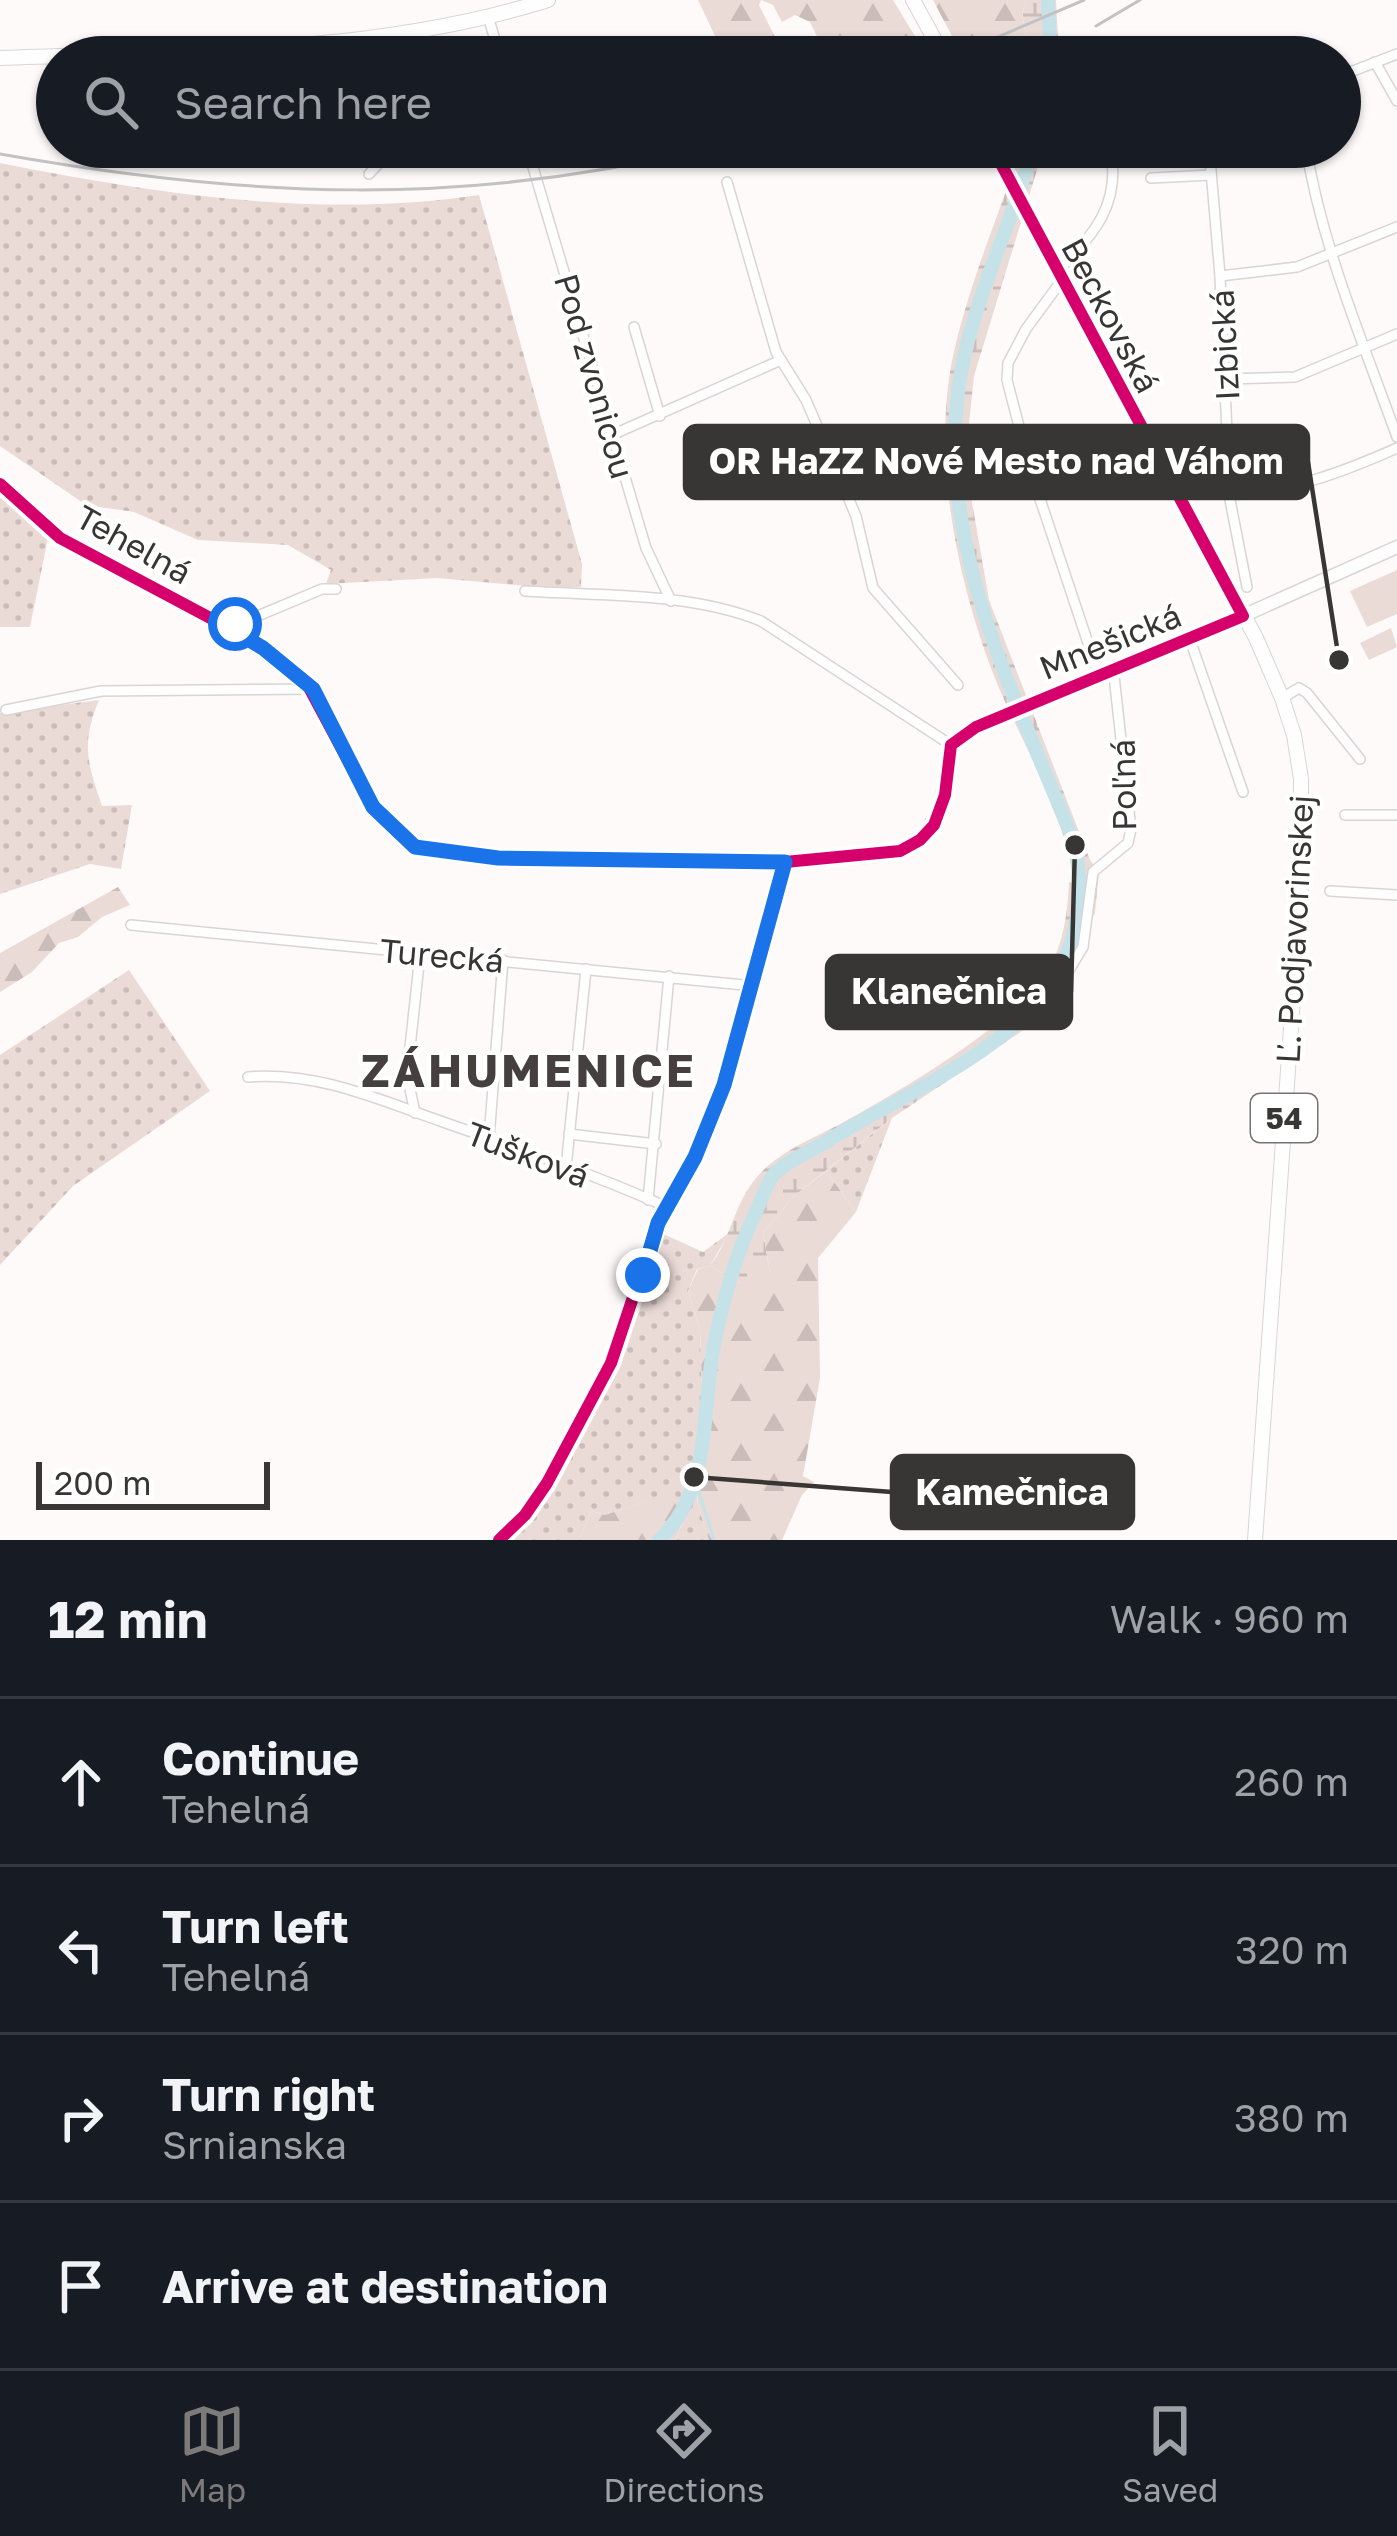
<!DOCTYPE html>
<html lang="en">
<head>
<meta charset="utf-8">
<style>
	:root { --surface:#171b24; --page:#242831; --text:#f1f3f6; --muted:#9ea1a6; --line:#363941; --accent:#7d7b7a }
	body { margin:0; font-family:"Golos Text",sans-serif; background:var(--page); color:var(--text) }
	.scale { position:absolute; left:36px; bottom:30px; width:234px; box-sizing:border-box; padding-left:12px; border:6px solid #383635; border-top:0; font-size:33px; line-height:42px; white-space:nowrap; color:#383635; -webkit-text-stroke:9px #fff; paint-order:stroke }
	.stop { position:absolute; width:36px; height:36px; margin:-27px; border:9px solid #1a73e8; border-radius:50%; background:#fff }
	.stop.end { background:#1a73e8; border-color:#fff; box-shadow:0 3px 12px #0008 }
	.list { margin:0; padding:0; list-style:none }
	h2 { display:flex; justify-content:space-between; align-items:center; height:156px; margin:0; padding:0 48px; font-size:51px }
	h2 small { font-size:39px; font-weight:400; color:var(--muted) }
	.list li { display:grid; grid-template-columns:78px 1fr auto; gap:36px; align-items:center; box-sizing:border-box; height:168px; padding:0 48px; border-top:3px solid var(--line) }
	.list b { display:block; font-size:45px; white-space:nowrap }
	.list p { margin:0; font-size:39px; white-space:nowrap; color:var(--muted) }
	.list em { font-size:39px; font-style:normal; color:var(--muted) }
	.icon { flex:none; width:66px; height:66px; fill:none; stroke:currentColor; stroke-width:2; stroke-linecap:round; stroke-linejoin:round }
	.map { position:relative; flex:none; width:1397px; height:1540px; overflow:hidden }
	.search { position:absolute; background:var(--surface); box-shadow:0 3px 9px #0004; left:36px; right:36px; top:36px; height:132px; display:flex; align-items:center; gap:30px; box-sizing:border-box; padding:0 42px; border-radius:66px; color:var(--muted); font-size:45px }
	.sheet { height:828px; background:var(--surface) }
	nav { display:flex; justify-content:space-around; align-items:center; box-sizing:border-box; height:168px; border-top:3px solid var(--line); background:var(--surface); font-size:33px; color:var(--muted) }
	nav a { display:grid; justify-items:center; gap:6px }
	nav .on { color:var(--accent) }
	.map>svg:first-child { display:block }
</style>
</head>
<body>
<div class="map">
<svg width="1397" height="1540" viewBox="0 0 1397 1540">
	<defs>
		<pattern id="grass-dots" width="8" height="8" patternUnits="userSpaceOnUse" patternTransform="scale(3)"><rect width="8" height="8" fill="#ebdbd7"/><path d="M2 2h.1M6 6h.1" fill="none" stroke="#cabdb9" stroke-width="1.8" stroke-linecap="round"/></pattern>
		<pattern id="forest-firs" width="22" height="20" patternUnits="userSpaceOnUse" patternTransform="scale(3)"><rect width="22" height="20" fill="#ebdbd7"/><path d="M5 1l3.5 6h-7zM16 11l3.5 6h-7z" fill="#cabdb9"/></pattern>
		<pattern id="wetland-marsh" width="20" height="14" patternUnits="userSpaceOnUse" patternTransform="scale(3)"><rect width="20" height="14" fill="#ebdbd7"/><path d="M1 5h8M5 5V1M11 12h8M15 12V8" fill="none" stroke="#cabdb9"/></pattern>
	</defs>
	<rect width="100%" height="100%" fill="#fefaf9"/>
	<g fill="url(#grass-dots)">
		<path d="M 0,163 C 155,194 322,219 479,195 L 582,564 L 581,587 L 549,588 L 437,578 L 326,584 L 331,570 L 288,545 L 198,540 L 134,512 L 86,505 L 0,446 Z"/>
		<path d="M 0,495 L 48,538 L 30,627 L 0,627 Z"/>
		<path d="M 99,700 C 81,744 87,762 102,806 L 132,805 L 121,869 L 90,864 L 0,894 L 0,713 Z"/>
		<path d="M 129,970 L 210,1091 L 73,1186 L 0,1265 L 0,1055 Z"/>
		<path d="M 892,1118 L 856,1212 L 826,1171 Z"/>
		<path d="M 661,1233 L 703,1252 L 729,1233 L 710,1266 L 697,1269 L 688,1291 L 700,1329 L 703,1418 L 694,1466 L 698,1505 L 709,1540 L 676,1540 L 688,1507 L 647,1501 L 605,1515 L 592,1511 L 579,1540 L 508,1540 L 554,1490 L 560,1468 L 593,1409 L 638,1309 Z"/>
	</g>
	<g fill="url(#forest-firs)">
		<path d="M 698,0 L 893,0 L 924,51 L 911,57 L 827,57 L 810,22 L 795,15 L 782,22 L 773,5 L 761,0 L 759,5 L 785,57 L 725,57 Z"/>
		<path d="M 933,0 L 1026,0 L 1022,14 L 1030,57 L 963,57 Z"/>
		<path d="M 118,887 L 130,905 L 102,917 L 78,937 L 59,943 L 32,972 L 0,992 L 0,953 Z"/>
		<path d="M 826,1171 L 856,1212 L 818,1258 L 820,1378 L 803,1476 L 814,1482 L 802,1495 L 782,1540 L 709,1540 L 698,1505 L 694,1466 L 703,1418 L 700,1329 L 688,1291 L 698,1269 L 710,1266 L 740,1283 L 770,1273 L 763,1233 L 794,1196 Z"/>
		<path d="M 664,1495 L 688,1507 L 676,1540 L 579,1540 L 592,1511 L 605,1515 Z"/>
	</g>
	<g fill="url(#wetland-marsh)">
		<path d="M 1026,0 L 1056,0 L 1059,57 L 1030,57 L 1022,14 Z"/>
		<path d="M 1022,147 L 1044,147 L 974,376 L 965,462 L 989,600 L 1090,860 L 1099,872 L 1095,913 L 1034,1023 L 892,1118 L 794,1196 L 763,1233 L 770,1273 L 761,1287 L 740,1283 L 710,1266 C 731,1239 734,1203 757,1177 C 778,1152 814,1138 842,1123 C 901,1090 1032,1016 1056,954 C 1065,932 1068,906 1069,882 L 1074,883 C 1066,812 1018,738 992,671 C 956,575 932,457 953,356 C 969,284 998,216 1022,147 Z"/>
	</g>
	<g fill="#ebdbd7">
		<path d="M 1397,570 L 1397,614 L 1367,627 L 1350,591 Z"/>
		<path d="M 1391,628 L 1397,647 L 1369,660 L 1360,643 Z"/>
	</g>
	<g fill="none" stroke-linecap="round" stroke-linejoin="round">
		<path stroke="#c5e2e8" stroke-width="3" d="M 694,1477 L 714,1540"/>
		<g stroke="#c5e2e8" stroke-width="14">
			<path d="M 1048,0 L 1051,57"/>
			<path d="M 659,1540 C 715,1487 700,1403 716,1335 C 725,1294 737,1251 755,1214 C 761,1202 766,1183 775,1173 C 789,1160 813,1150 829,1140 C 947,1067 1107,1019 1075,845 C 1018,700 938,554 958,391 C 969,306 1011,229 1033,147"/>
		</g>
		<defs>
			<g id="street">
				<path d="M 488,16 L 500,57"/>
				<path d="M 477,57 L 495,39"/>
				<path d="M 1104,57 L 1104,54"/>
				<path d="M 1375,62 L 1397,101"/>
				<path d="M 1340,76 L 1397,54"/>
				<path d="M 527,147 L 646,548 L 671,601"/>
				<path d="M 1209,147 L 1220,276 L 1230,500 L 1247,587"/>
				<path d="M 1306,147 C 1322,247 1363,342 1397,437"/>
				<path d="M 369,174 L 394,147"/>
				<path d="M 1151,178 L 1211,175"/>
				<path d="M 727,182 L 776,352 L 806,400 L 856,516 L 873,588 L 958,685"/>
				<path d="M 1057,271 C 1095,235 1122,202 1110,147"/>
				<path d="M 1220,276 L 1297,267 L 1397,227"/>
				<path d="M 1062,280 L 1026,329 L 1008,363 L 1007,380 L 1030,469 L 1098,673"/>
				<path d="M 634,327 L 660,416"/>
				<path d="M 1226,379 L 1295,377 L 1397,334"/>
				<path d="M 612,435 L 781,360"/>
				<path d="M 0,484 L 60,538 L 229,628 L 263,648 L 306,682 L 373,807 L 415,847 L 498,858 L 785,862"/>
				<path d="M 1230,495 C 1290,492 1343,472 1397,448"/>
				<path d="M 525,591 C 602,596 689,592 761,621 L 951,745"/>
				<path d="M 229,628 L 322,589 L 336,589"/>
				<path d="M 1189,637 L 1243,792"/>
				<path d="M 1282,698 L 1299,688 L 1307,693 L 1360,759"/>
				<path d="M 6,710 L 101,691 L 313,689"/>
				<path d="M 1345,815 L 1397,815"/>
				<path d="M 1330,891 L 1397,895"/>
				<path d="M 131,925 L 754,986"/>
				<path d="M 1040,1019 L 1083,947 L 1093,872 L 1128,843 L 1131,829 L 1113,667"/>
				<path d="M 248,1077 C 317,1071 380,1100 443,1122 C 518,1148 595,1175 667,1207"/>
				<path d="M 415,1113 L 407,1075 L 420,955"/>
				<path d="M 569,1134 L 656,1144"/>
				<path d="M 489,1138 L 503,960"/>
				<path d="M 566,1168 L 586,969"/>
				<path d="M 648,1200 L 669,976"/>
			</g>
			<path id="secondary" d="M 499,1540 L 525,1515 L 547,1483 L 611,1363 L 658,1223 L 695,1157 L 724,1085 L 785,862 C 896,850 935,879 951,745 L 997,717 L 1218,627 L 1397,547"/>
			<g id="primary">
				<path d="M 913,0 L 944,57"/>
				<path d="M 0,58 C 183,51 372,55 548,0"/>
				<path d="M 992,147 L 1256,638 L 1282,698 L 1294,735 L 1301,779 L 1301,885 L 1255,1540"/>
			</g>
		</defs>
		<use href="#street" stroke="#d8d5d4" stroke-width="12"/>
		<use href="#secondary" stroke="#d8d5d4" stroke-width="15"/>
		<use href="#primary" stroke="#d8d5d4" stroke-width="16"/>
		<use href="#street" stroke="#fffefe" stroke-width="9"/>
		<use href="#secondary" stroke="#fffefe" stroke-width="12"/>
		<use href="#primary" stroke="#fffefe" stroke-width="14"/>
		<g stroke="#c2c2c2" stroke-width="3">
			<path d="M 1096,26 L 1140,0"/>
			<path d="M 951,57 L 1084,0"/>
			<path d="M 0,154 C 248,198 464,208 711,147"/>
		</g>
		<defs>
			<g id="cycleway">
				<path d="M 0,484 L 60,538 L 229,628 L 263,648 L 306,682 L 373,807 L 415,847 L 498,858 L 785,862 L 900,851 L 920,840 L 934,825 L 945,795 L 951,745 L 976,727 L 1243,616 L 992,147"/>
				<path d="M 499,1540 L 525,1515 L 547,1483 L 611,1363 L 658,1223 L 695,1157 L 724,1085 L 785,862"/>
			</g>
		</defs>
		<use href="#cycleway" stroke="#fff" stroke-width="20"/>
		<use href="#cycleway" stroke="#d6006c" stroke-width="12"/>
	</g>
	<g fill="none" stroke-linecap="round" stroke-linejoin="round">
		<path stroke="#1a73e8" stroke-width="15" d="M 235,624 L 229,628 L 263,648 L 313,689 L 373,807 L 415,847 L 498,858 L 785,862 L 724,1085 L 695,1157 L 658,1223 L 643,1275"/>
	</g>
	<g text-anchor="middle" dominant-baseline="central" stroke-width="9" stroke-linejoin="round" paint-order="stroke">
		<rect fill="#fff" stroke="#747272" stroke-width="3" x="1251" y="1094" width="66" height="48" rx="9"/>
		<g font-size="30" font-weight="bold" fill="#383635">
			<text x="1284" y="1118">54</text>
		</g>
		<g font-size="33" fill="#383635" stroke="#fff">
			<text transform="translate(1111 315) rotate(62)">Beckovská</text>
			<text transform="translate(1224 345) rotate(-93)">Izbická</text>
			<text transform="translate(595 376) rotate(74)">Pod zvonicou</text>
			<text transform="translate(134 544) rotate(29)">Tehelná</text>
			<text transform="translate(1110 641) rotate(-22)">Mnešická</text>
			<text transform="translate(1123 785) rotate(-91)">Poľná</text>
			<text transform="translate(1294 929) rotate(-87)">Ľ. Podjavorinskej</text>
			<text transform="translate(442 955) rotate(5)">Turecká</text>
			<text transform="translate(528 1154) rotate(21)">Tušková</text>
		</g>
		<g font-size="45" font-weight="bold" letter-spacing="3" fill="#45403f" stroke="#fff">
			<text x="529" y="1070">ZÁHUMENICE</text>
		</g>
	</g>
	<path fill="none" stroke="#383635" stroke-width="4.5" d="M1339 660L1308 462M1075 845L1071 992M694 1477L892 1492"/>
	<g fill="#383635" stroke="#fff" stroke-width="4.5">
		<circle cx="1339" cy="660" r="12"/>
		<circle cx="1075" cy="845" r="12"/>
		<circle cx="694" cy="1477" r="12"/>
	</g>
	<g fill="#383635" stroke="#383635" stroke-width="4.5">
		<rect x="685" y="426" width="623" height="72" rx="12"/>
		<rect x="827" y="956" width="244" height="72" rx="12"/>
		<rect x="892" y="1456" width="241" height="72" rx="12"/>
	</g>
	<g font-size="36" text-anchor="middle" font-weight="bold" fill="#fff">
		<text x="996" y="474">OR HaZZ Nové Mesto nad Váhom</text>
		<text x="949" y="1004">Klanečnica</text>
		<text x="1012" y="1505">Kamečnica</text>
	</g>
</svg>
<div class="scale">200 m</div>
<div class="stop" style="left:235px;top:624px"></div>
<div class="stop end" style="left:643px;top:1275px"></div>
<div class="search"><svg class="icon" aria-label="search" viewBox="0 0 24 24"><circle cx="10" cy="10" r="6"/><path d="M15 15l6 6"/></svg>Search here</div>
</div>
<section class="sheet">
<h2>12 min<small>Walk · 960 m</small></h2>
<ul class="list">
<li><svg class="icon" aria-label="ahead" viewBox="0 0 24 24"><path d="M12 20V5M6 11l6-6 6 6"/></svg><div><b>Continue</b><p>Tehelná</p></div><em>260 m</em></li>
<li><svg class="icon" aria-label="left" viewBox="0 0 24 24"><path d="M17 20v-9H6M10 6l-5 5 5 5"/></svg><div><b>Turn left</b><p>Tehelná</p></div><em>320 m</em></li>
<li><svg class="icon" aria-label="right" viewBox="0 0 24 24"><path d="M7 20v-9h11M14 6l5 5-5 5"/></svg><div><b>Turn right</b><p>Srnianska</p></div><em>380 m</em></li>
<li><svg class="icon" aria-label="arrive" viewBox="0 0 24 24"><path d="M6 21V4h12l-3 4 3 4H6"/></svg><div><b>Arrive at destination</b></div></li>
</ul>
</section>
<nav>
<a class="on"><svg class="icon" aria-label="map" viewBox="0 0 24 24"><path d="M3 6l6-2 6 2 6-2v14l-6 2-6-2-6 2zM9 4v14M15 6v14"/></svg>Map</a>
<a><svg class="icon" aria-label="directions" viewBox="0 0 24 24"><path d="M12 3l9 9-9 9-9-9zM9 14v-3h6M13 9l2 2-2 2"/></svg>Directions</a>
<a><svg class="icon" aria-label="saved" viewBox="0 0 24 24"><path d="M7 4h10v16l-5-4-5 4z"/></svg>Saved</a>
</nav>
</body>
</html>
